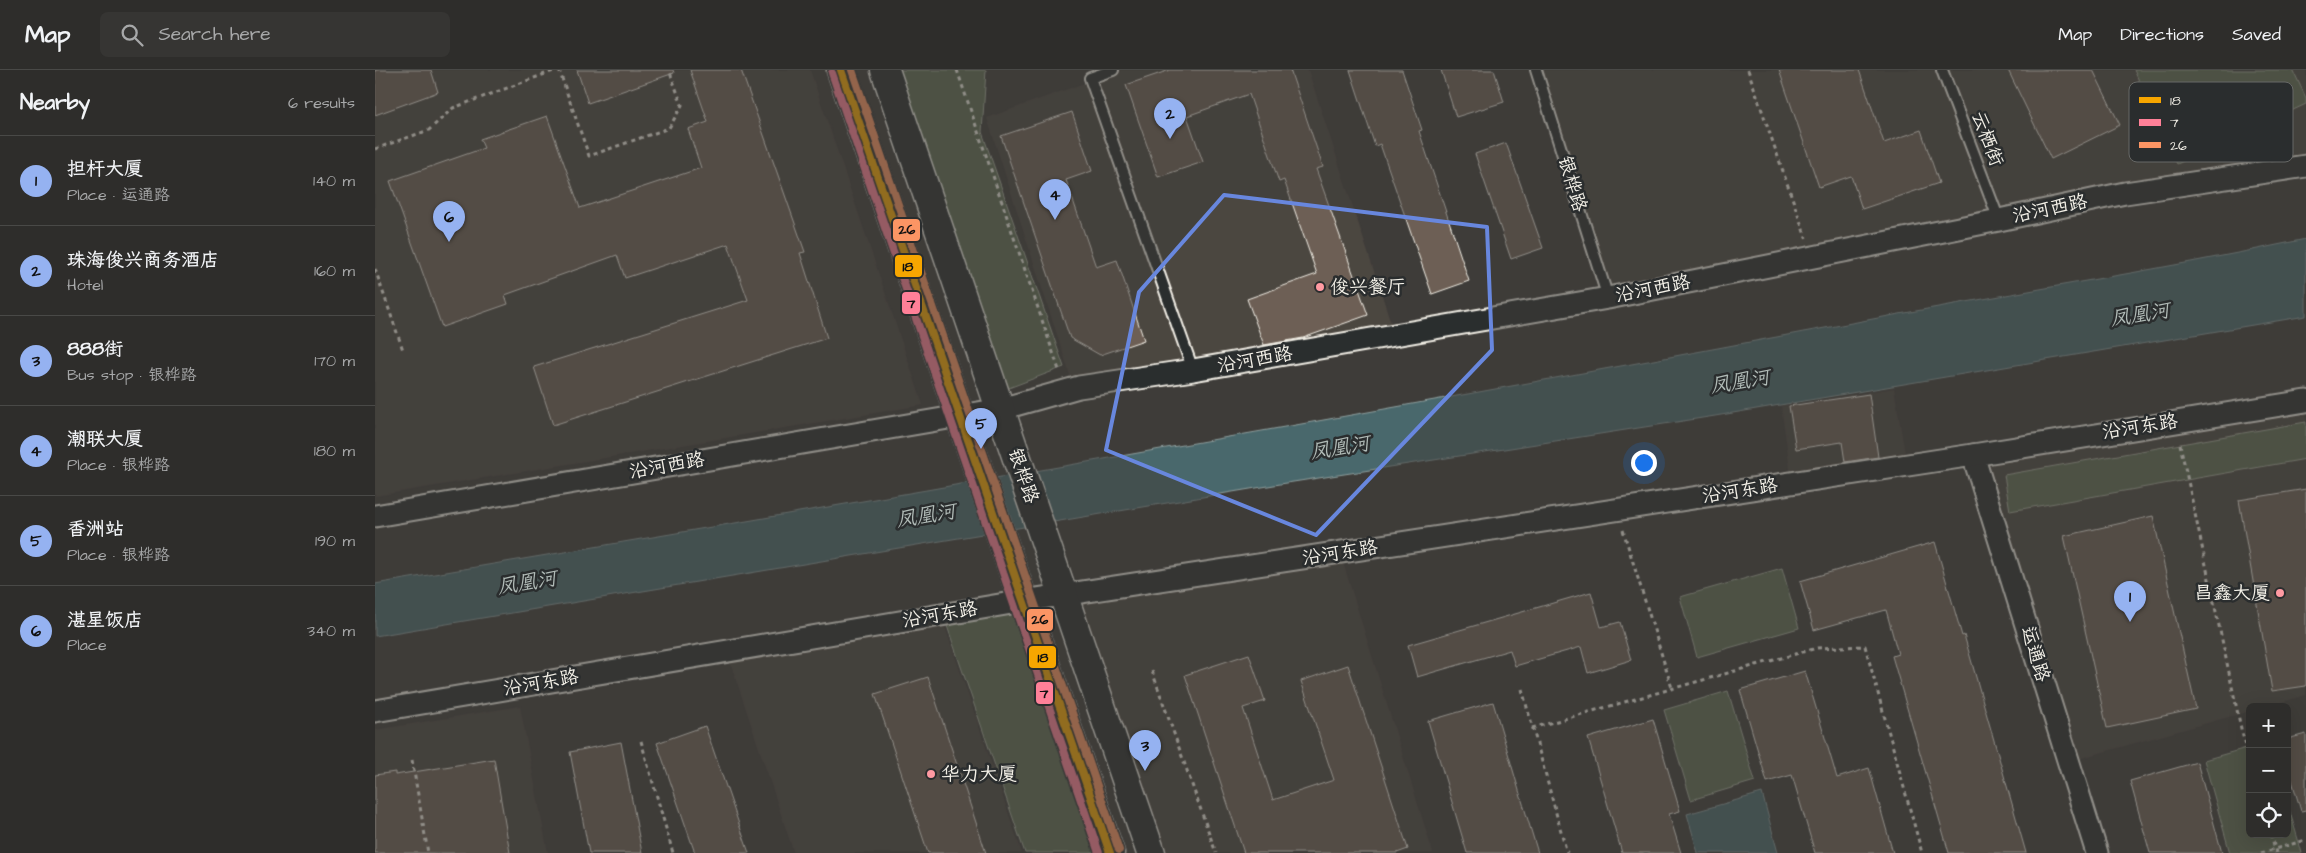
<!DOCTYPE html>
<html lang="en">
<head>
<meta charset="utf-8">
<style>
	:root { --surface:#2e2d2b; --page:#363533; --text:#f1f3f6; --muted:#a7a8a9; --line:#494947; --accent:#95b2f1 }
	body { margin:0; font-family:"Architects Daughter","LXGW WenKai TC",sans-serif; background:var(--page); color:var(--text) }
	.controls { position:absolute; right:15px; bottom:15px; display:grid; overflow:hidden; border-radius:8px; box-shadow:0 5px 20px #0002 }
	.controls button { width:45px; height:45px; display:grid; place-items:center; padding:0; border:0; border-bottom:1px solid var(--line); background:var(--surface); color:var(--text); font:25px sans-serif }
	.you { position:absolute; left:1268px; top:392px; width:18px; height:18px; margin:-12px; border:4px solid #fff; border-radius:50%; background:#1a73e8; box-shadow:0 0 0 8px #1a73e833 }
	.badge { display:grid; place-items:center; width:32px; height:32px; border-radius:50%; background:var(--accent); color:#111; font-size:16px; font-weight:700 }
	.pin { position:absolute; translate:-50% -41px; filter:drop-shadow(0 1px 2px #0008) }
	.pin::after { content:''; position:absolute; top:26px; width:18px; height:15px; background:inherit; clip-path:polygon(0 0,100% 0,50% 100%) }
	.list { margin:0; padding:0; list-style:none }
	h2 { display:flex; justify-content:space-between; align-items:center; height:65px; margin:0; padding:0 20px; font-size:21px }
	h2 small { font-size:16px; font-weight:400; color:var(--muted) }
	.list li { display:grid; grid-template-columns:32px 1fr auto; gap:15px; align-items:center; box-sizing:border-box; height:90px; padding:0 20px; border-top:1px solid var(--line) }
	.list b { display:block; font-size:19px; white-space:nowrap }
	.list p { margin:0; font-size:16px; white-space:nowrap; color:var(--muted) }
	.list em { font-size:16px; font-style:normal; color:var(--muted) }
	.icon { flex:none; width:28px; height:28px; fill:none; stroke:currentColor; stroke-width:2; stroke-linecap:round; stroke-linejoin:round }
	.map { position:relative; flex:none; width:1931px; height:783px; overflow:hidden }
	header { display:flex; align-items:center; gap:30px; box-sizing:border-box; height:70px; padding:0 25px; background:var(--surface); border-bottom:1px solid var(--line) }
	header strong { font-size:24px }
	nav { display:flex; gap:28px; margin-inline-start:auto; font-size:18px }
	.search { width:350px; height:45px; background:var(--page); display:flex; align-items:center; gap:12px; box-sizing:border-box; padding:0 18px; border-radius:8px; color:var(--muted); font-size:19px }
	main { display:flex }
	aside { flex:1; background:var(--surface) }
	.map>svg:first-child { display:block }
</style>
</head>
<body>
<header>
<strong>Map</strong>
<div class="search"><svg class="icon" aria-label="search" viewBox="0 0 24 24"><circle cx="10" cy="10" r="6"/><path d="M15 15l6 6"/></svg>Search here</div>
<nav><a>Map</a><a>Directions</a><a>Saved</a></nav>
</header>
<main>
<aside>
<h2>Nearby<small>6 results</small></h2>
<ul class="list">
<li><span class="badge">1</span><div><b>担杆大厦</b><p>Place · 运通路</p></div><em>140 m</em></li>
<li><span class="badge">2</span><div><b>珠海俊兴商务酒店</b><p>Hotel</p></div><em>160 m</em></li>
<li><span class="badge">3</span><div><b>888街</b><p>Bus stop · 银桦路</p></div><em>170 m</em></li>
<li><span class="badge">4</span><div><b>潮联大厦</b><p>Place · 银桦路</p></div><em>180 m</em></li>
<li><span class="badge">5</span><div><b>香洲站</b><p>Place · 银桦路</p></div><em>190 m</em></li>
<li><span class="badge">6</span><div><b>湛星饭店</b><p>Place</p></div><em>340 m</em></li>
</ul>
</aside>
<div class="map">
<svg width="1931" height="783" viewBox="0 0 1931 783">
	<rect width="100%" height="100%" fill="#3e3c39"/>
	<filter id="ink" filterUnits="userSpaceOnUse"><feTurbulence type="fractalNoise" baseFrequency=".02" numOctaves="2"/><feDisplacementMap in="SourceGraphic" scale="10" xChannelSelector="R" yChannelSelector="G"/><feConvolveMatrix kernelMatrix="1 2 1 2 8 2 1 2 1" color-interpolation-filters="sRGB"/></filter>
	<g filter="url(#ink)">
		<g fill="#4c4641">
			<path d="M 0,0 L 435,0 L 548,335 L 0,426 Z"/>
			<path d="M 746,0 L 933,0 L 1022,271 L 697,311 L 612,48 Z"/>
			<path d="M 1161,0 L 1931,0 L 1931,88 L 1233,228 Z"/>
			<path d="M 1519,318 L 1532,395 L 1417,412 L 1406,336 Z"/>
			<path d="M 1931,340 L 1931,625 L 1889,637 L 1875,637 L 1875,641 L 1703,689 L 1611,394 Z"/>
			<path d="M 967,489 L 1058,783 L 781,783 L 696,529 Z"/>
			<path d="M 566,545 L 647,783 L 419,783 L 352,582 Z"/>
			<path d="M 145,636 L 173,783 L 0,783 L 0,660 Z"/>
		</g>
		<g fill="#5f6c53" stroke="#aaae9e">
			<path d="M 524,0 L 611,0 L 607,62 L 689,297 L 631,319 Z"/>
			<path d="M 1759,0 L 1918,0 L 1931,28 L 1931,34 L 1802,94 Z"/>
			<path d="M 1931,352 L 1931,389 L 1635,441 L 1629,405 Z"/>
			<path d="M 1407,498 L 1424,558 L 1322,587 L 1305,527 Z"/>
			<path d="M 646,534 L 732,783 L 650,783 L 569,547 Z"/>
			<path d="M 1353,621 L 1380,711 L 1316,730 L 1289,640 Z"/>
			<path d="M 1875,677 L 1875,764 L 1912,764 L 1912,732 L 1927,783 L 1855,783 L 1829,690 Z"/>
		</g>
		<g fill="#4a686c" stroke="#8e9f9e">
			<path d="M 1931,169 L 1931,246 L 1340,346 L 899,415 L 0,566 L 0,514 C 489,432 978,347 1466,255 C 1621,225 1777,202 1931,169 Z"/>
			<path d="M 1387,723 L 1403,783 L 1323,783 L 1312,744 Z"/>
		</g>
		<g fill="#6d5f54" stroke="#f4f1e8">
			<path d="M 0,0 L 56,0 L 63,22 L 0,45 Z"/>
			<path d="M 202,0 L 298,0 L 299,3 L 213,33 Z"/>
			<path d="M 315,0 L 366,0 L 430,182 L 425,183 L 452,268 L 178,355 L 159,297 L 373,230 L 353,174 L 250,208 L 242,185 L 130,225 L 133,234 L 67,257 L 15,111 L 109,78 L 105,69 L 172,46 L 205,138 L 326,98 L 313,59 L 333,52 Z"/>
			<path d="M 795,0 L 915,0 L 948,97 L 941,99 L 993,245 L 928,268 L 889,275 L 872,229 L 942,204 L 909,110 L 904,112 L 874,24 L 812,46 L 828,92 L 783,107 L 751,15 Z"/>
			<path d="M 975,0 L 1027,0 L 1047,60 L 1044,61 L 1094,211 L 1057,224 L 1005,74 L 1000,76 Z"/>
			<path d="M 1066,0 L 1119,0 L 1129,32 L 1081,47 Z"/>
			<path d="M 1404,0 L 1484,0 L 1509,73 L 1546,60 L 1564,113 L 1487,139 L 1476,106 L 1444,117 Z"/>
			<path d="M 1633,0 L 1718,0 L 1745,55 L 1676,89 Z"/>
			<path d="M 697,42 L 717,101 L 691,110 L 721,197 L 742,190 L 769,270 L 725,285 L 695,268 L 626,66 Z"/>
			<path d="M 1131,73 L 1168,178 L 1136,189 L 1100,84 Z"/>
			<path d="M 1494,324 L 1503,387 L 1470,392 L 1467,372 L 1421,379 L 1414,336 Z"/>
			<path d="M 1931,419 L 1931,616 L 1897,621 L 1864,430 Z"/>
			<path d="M 1778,446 L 1821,639 L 1732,658 L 1689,466 Z"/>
			<path d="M 1560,472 L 1587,566 L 1589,565 L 1651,783 L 1574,783 L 1517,586 L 1523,584 L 1511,540 L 1439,560 L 1425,511 Z"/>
			<path d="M 1216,522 L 1226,557 L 1245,552 L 1256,590 L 1213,603 L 1206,577 L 1140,596 L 1135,580 L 1042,607 L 1033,575 Z"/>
			<path d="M 874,584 L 890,631 L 868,638 L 898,730 L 959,710 L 926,611 L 973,595 L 1033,779 L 1022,783 L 869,783 L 810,605 Z"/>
			<path d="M 1430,601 L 1462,708 L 1494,698 L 1518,783 L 1440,783 L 1417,705 L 1392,712 L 1365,620 Z"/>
			<path d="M 553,607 L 611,783 L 553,783 L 500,624 Z"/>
			<path d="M 1118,632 L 1145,724 L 1163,783 L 1092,783 L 1053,651 Z"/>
			<path d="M 1278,649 L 1305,741 L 1294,744 L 1306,783 L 1247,783 L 1213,668 Z"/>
			<path d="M 330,656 L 374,783 L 320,783 L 282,673 Z"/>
			<path d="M 1931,664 L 1931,740 L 1926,741 L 1912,694 L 1912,669 Z"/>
			<path d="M 246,672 L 267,783 L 214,783 L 195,682 Z"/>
			<path d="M 119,689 L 135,783 L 0,783 L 0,705 L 20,702 L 20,705 Z"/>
			<path d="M 1822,692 L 1847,783 L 1775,783 L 1755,711 Z"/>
		</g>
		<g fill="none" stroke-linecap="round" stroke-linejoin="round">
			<defs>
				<g id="lane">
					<path d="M 738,0 L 715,8 L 818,300"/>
					<path d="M 1161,0 L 1233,228"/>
					<path d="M 1567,0 L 1624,150"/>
				</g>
				<g id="street">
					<path d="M 1598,385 L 1722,783"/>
					<path d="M 0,446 L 626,339 L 704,317 L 818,300 L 1233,228 L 1624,150 L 1750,123 L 1931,96"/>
					<path d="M 0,641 L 648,531 L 1598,385 L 1931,331"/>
				</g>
				<g id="secondary">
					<path d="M 466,0 L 735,783"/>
					<path d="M 510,0 L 776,783"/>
				</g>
			</defs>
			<use href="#lane" stroke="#f4f1e8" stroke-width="14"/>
			<use href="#street" stroke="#f4f1e8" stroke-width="25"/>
			<use href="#secondary" stroke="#f4f1e8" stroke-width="31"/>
			<g stroke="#f4f1e8" stroke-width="3" stroke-dasharray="4 4" stroke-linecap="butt">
				<path d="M 184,0 L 214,86 L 294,58 L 307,35 L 294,0"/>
				<path d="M 582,0 L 684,300"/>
				<path d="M 1373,0 L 1431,168"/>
				<path d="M 0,79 L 54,60 L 78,38 L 181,0"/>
				<path d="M 0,199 L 28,280"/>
				<path d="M 1805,374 L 1867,663 L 1875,689"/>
				<path d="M 1248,460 L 1297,618"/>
				<path d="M 777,601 L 841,783"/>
				<path d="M 1147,619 L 1192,783"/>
				<path d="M 1157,658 L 1442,578 L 1490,576 L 1547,783"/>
				<path d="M 266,671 L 298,783"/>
				<path d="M 37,690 L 53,783"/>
				<path d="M 1896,764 L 1901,783"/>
				<path d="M 1886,783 L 1931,770"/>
			</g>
			<use href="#lane" stroke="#2a2d2e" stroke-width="10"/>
			<use href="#street" stroke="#2a2d2e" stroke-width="21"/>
			<use href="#secondary" stroke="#2a2d2e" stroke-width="28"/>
			<defs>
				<path id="bus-1" d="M 466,0 L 735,783"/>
				<path id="bus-2" d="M 457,3 L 724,783"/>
				<path id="bus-3" d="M 477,0 L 744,780"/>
			</defs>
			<use href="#bus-1" stroke="#2a2d2e" stroke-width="11"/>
			<use href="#bus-2" stroke="#2a2d2e" stroke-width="11"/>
			<use href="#bus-3" stroke="#2a2d2e" stroke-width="11"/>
			<use href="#bus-1" stroke="#f7a600" stroke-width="8"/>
			<use href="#bus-2" stroke="#ff8098" stroke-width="8"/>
			<use href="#bus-3" stroke="#fb9564" stroke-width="8"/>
		</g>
	</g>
	<path d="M0 0H1931V783H0ZM 849,125 L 1112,157 L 1117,280 L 941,465 L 731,380 L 764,222 Z" fill="#3e3c39" fill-opacity=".55" fill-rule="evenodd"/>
	<path fill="none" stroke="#6887de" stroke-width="4" stroke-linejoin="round" d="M 849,125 L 1112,157 L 1117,280 L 941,465 L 731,380 L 764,222 Z"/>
	<g fill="#ff9aa2" stroke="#2a2d2e" stroke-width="2">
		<circle cx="945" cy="217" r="5"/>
		<circle cx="1905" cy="523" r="5"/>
		<circle cx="556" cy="704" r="5"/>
	</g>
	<g text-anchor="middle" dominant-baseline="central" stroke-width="5" stroke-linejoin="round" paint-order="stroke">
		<g font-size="19" fill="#f4f1e8" stroke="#2a2d2e">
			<text transform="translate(1612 69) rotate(69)">云栖街</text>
			<text transform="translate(1197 114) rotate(73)">银桦路</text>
			<text transform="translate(1675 139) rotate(-12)">沿河西路</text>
			<text transform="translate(1278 219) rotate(-11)">沿河西路</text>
			<text transform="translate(880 290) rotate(-10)">沿河西路</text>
			<text transform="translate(1765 357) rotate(-9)">沿河东路</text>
			<text transform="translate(292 396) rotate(-10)">沿河西路</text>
			<text transform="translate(648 406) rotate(71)">银桦路</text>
			<text transform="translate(1365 421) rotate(-9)">沿河东路</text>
			<text transform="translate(965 483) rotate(-9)">沿河东路</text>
			<text transform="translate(565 545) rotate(-10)">沿河东路</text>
			<text transform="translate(1660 584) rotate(73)">运通路</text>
			<text transform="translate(166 613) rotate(-10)">沿河东路</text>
		</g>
		<g font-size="19" fill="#f4f1e8" stroke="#2a2d2e" text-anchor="start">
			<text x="955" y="217">俊兴餐厅</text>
			<text x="1895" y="523" text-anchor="end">昌鑫大厦</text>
			<text x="566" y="704">华力大厦</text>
		</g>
		<g font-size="20" font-style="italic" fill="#b0bab6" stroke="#2a2d2e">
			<text transform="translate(1765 245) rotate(-9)">凤凰河</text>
			<text transform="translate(1365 312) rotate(-9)">凤凰河</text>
			<text transform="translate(965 378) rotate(-9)">凤凰河</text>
			<text transform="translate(551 446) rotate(-9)">凤凰河</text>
			<text transform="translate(152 513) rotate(-9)">凤凰河</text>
		</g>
	</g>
	<rect x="1754" y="12" width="164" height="80" rx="8" fill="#2a2d2e" stroke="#676866" stroke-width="1"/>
	<rect x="1764" y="27" width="22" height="6" fill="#f7a600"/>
	<rect x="1764" y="49" width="22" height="7" fill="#ff8098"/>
	<rect x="1764" y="72" width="22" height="6" fill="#fb9564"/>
	<g font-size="14" fill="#f4f1e8">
		<text x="1795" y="35">18</text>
		<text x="1795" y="57">7</text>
		<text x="1795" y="80">26</text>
	</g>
	<g stroke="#2a2d2e" stroke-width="2">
		<rect x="517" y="148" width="29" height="24" rx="5" fill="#fb9564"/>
		<rect x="519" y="184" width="29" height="24" rx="5" fill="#f7a600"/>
		<rect x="526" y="221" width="20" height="24" rx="5" fill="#ff8098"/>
		<rect x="651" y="538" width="28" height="24" rx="5" fill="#fb9564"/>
		<rect x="653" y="575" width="29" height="24" rx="5" fill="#f7a600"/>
		<rect x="660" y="611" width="19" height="24" rx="5" fill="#ff8098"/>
	</g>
	<g font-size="14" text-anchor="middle" font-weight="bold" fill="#111">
		<text x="532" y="164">26</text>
		<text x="533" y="201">18</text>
		<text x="536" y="238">7</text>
		<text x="665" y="554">26</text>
		<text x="668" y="592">18</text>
		<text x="669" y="628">7</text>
	</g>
</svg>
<div class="controls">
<button>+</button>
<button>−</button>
<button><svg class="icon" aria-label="locate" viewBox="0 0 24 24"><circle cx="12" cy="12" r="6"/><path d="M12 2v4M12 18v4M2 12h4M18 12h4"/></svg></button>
</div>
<div class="you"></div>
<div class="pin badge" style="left:1755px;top:552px">1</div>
<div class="pin badge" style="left:795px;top:69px">2</div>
<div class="pin badge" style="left:770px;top:701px">3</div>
<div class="pin badge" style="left:680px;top:150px">4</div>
<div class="pin badge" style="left:606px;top:379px">5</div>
<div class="pin badge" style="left:74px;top:172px">6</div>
</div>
</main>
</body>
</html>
